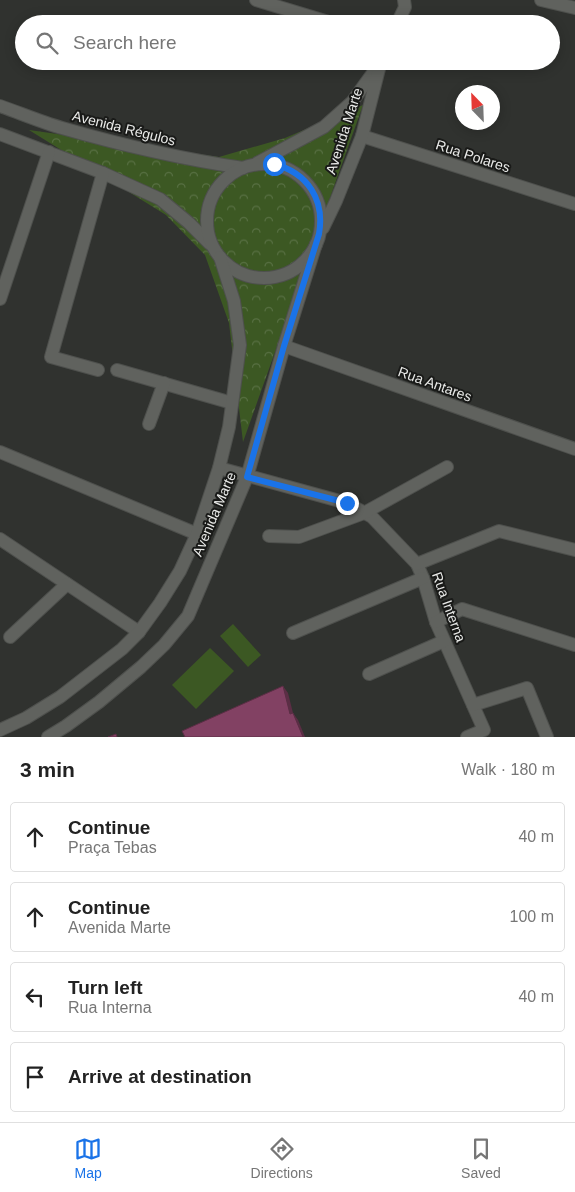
<!DOCTYPE html>
<html lang="en">
<head>
<meta charset="utf-8">
<style>
	:root { --surface:#fff; --page:#f2f2f2; --text:#222; --muted:#767676; --line:#e0e0e0; --accent:#1a73e8 }
	body { margin:0; font-family:Helvetica,sans-serif; background:var(--page); color:var(--text) }
	.compass { position:absolute; left:455px; top:85px; width:45px; height:45px; border-radius:50%; background:var(--surface); box-shadow:0 2px 12px #0003; rotate:337deg }
	.stop { position:absolute; width:15px; height:15px; margin:-11px; border:4px solid #1a73e8; border-radius:50%; background:#fff }
	.stop.end { background:#1a73e8; border-color:#fff; box-shadow:0 1px 5px #0008 }
	.list { margin:0; padding:0; list-style:none }
	h2 { display:flex; justify-content:space-between; align-items:center; height:65px; margin:0; padding:0 20px; font-size:21px }
	h2 small { font-size:16px; font-weight:400; color:var(--muted) }
	.list li { display:grid; grid-template-columns:32px 1fr auto; gap:15px; align-items:center; box-sizing:border-box; height:70px; margin:0 10px 10px; padding:0 10px; border:1px solid var(--line); border-radius:5px }
	.list b { display:block; font-size:19px; white-space:nowrap }
	.list p { margin:0; font-size:16px; white-space:nowrap; color:var(--muted) }
	.list em { font-size:16px; font-style:normal; color:var(--muted) }
	.icon { flex:none; width:28px; height:28px; fill:none; stroke:currentColor; stroke-width:2; stroke-linecap:round; stroke-linejoin:round }
	.map { position:relative; flex:none; width:575px; height:737px; overflow:hidden }
	.search { position:absolute; background:var(--surface); box-shadow:0 2px 12px #0003; left:15px; right:15px; top:15px; height:55px; display:flex; align-items:center; gap:12px; box-sizing:border-box; padding:0 18px; border-radius:28px; color:var(--muted); font-size:19px }
	.sheet { height:385px; background:var(--surface) }
	nav { display:flex; justify-content:space-around; align-items:center; box-sizing:border-box; height:70px; border-top:1px solid var(--line); background:var(--surface); font-size:14px; color:var(--muted) }
	nav a { display:grid; justify-items:center; gap:2px }
	nav .on { color:var(--accent) }
	.map>svg:first-child { display:block }
</style>
</head>
<body>
<div class="map">
<svg width="575" height="737" viewBox="0 0 575 737">
	<defs>
		<pattern id="park-crowns" width="20" height="18" patternUnits="userSpaceOnUse" patternTransform="scale(1.25)"><rect width="20" height="18" fill="#3c5823"/><path d="M2 6a3 3 0 1 1 6 0M12 15a3 3 0 1 1 6 0" fill="none" stroke="#587043"/></pattern>
	</defs>
	<rect width="100%" height="100%" fill="#30322f"/>
	<path fill="url(#park-crowns)" d="M 363,105 L 243,442 L 229,323 L 205,255 L 166,215 L 29,130 L 219,157 L 285,138 Z"/>
	<g fill="#3c5823">
		<path d="M 233,624 L 261,655 L 248,667 L 220,636 Z"/>
		<path d="M 210,648 L 234,671 L 196,709 L 172,685 Z"/>
	</g>
	<g fill="none" stroke-linecap="round" stroke-linejoin="round">
		<defs>
			<g id="minor">
				<path d="M 256,0 L 335,24"/>
				<path d="M 541,0 L 575,8"/>
				<path d="M 397,24 L 405,7 L 404,0"/>
				<path d="M 0,106 C 20,113 41,122 62,128 C 121,145 182,159 243,168"/>
				<path d="M 0,134 L 103,173 L 160,199 L 189,223 L 210,244"/>
				<path d="M 362,136 L 575,204"/>
				<path d="M 257,163 L 324,127 L 352,102 L 375,70"/>
				<circle cx="264" cy="221" r="57"/>
				<path d="M 323,228 L 336,201 L 362,136 L 381,61"/>
				<path d="M 0,299 L 49,152"/>
				<path d="M 284,346 L 575,449"/>
				<path d="M 98,370 L 51,357 L 103,173"/>
				<path d="M 117,370 L 232,403"/>
				<path d="M 149,424 L 164,383"/>
				<path d="M 0,452 L 197,534"/>
				<path d="M 219,468 L 347,503 L 372,517 L 417,564 L 423,578 L 436,622 L 484,730 L 467,737"/>
				<path d="M 269,536 L 299,537 L 364,513 L 447,467"/>
				<path d="M 0,539 L 139,632"/>
				<path d="M 417,564 L 499,531 L 575,550"/>
				<path d="M 436,622 L 462,609 L 575,645"/>
				<path d="M 293,633 L 423,578"/>
				<path d="M 10,637 L 67,584"/>
				<path d="M 369,674 L 444,641"/>
				<path d="M 473,705 L 527,688 L 547,737"/>
				<path d="M 0,730 L 26,718 L 60,697 L 122,649 L 139,632 L 160,603 L 180,571 L 197,534 L 219,468 L 229,427 L 240,345 L 234,301 L 220,257"/>
				<path d="M 48,737 L 66,726 L 99,702 L 141,667 L 164,645 L 188,616 L 247,477 L 284,346 L 316,244"/>
			</g>
		</defs>
		<use href="#minor" stroke="#4e504d" stroke-width="14"/>
		<use href="#minor" stroke="#60625e" stroke-width="12"/>
	</g>
	<g fill="#5b2e45">
		<path d="M 283,686 L 288,693 L 295,721 L 290,714 Z"/>
		<path d="M 293,713 L 298,720 L 305,737 L 303,737 Z"/>
	</g>
	<g fill="#824163" stroke="#5b2e45">
		<path d="M 283,686 L 290,714 L 293,713 L 303,737 L 185,737 L 182,731 Z"/>
		<path d="M 116,734 L 117,737 L 108,737 Z"/>
	</g>
	<g fill="none" stroke-linecap="round" stroke-linejoin="round">
		<path stroke="#1a73e8" stroke-width="6" d="M 274,164 C 308,173 325,200 319,234 L 284,346 L 247,477 L 347,503"/>
	</g>
	<g text-anchor="middle" dominant-baseline="central" stroke-width="4" stroke-linejoin="round" paint-order="stroke">
		<g font-size="14" fill="#e9eae8" stroke="#191a18">
			<text transform="translate(124 128) rotate(14)">Avenida Régulos</text>
			<text transform="translate(344 131) rotate(-72)">Avenida Marte</text>
			<text transform="translate(473 156) rotate(18)">Rua Polares</text>
			<text transform="translate(435 384) rotate(20)">Rua Antares</text>
			<text transform="translate(214 514) rotate(-67)">Avenida Marte</text>
			<text transform="translate(449 607) rotate(70)">Rua Interna</text>
		</g>
	</g>
</svg>
<svg class="compass" viewBox="-18 -18 36 36"><path d="M0-13l5 13h-10z" fill="#e53935"/><path d="M0 13l5-13h-10z" fill="#767676"/></svg>
<div class="stop" style="left:274px;top:164px"></div>
<div class="stop end" style="left:347px;top:503px"></div>
<div class="search"><svg class="icon" aria-label="search" viewBox="0 0 24 24"><circle cx="10" cy="10" r="6"/><path d="M15 15l6 6"/></svg>Search here</div>
</div>
<section class="sheet">
<h2>3 min<small>Walk · 180 m</small></h2>
<ul class="list">
<li><svg class="icon" aria-label="ahead" viewBox="0 0 24 24"><path d="M12 20V5M6 11l6-6 6 6"/></svg><div><b>Continue</b><p>Praça Tebas</p></div><em>40 m</em></li>
<li><svg class="icon" aria-label="ahead" viewBox="0 0 24 24"><path d="M12 20V5M6 11l6-6 6 6"/></svg><div><b>Continue</b><p>Avenida Marte</p></div><em>100 m</em></li>
<li><svg class="icon" aria-label="left" viewBox="0 0 24 24"><path d="M17 20v-9H6M10 6l-5 5 5 5"/></svg><div><b>Turn left</b><p>Rua Interna</p></div><em>40 m</em></li>
<li><svg class="icon" aria-label="arrive" viewBox="0 0 24 24"><path d="M6 21V4h12l-3 4 3 4H6"/></svg><div><b>Arrive at destination</b></div></li>
</ul>
</section>
<nav>
<a class="on"><svg class="icon" aria-label="map" viewBox="0 0 24 24"><path d="M3 6l6-2 6 2 6-2v14l-6 2-6-2-6 2zM9 4v14M15 6v14"/></svg>Map</a>
<a><svg class="icon" aria-label="directions" viewBox="0 0 24 24"><path d="M12 3l9 9-9 9-9-9zM9 14v-3h6M13 9l2 2-2 2"/></svg>Directions</a>
<a><svg class="icon" aria-label="saved" viewBox="0 0 24 24"><path d="M7 4h10v16l-5-4-5 4z"/></svg>Saved</a>
</nav>
</body>
</html>
